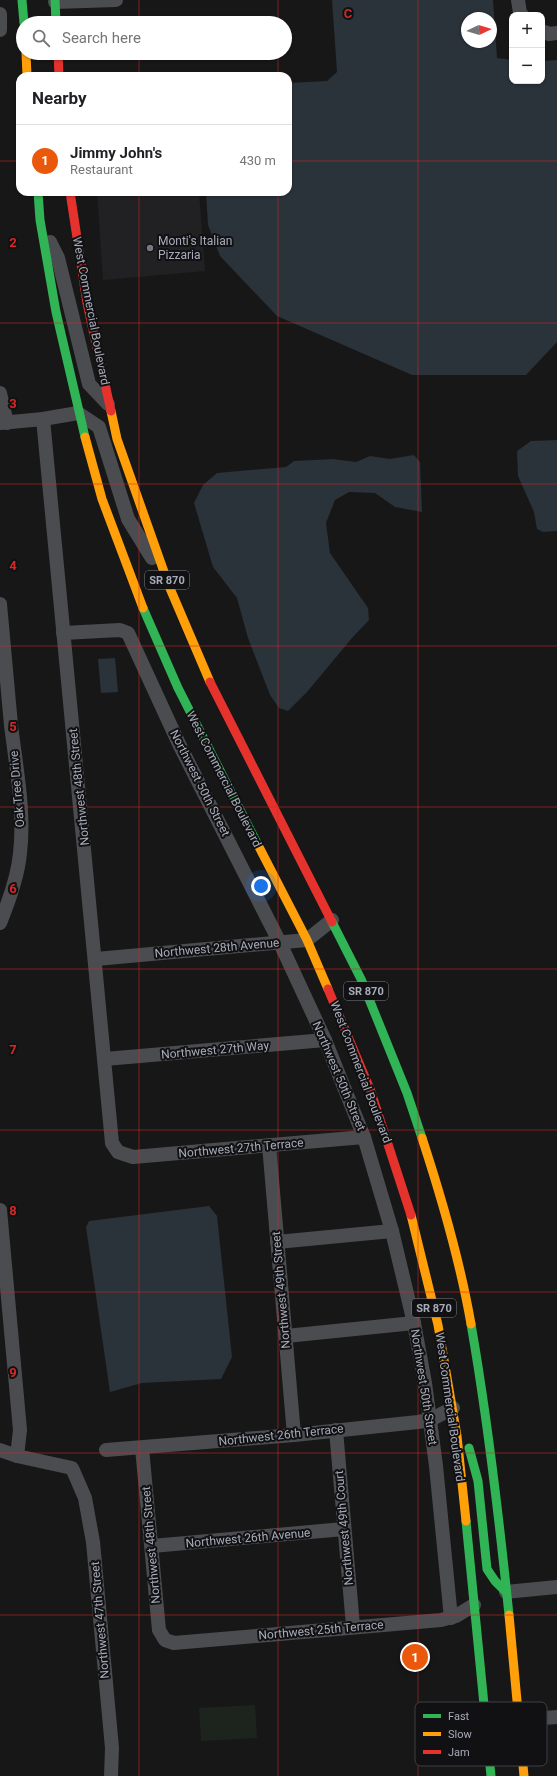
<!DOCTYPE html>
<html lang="en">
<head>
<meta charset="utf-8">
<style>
	:root { --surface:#fff; --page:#f2f2f2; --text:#202124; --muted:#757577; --line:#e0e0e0; --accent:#ea580c }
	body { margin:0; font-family:Roboto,sans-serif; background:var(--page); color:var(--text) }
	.controls { position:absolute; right:12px; top:12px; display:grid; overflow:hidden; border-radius:8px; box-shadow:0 1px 3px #0004 }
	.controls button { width:36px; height:36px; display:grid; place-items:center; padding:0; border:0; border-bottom:1px solid var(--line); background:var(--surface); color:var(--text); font:20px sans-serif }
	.compass { position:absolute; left:461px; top:12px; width:36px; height:36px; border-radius:50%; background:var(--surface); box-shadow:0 1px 3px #0004; rotate:86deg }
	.you { position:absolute; left:261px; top:886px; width:14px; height:14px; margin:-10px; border:3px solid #fff; border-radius:50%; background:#1a73e8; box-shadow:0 0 0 6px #1a73e833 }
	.badge { display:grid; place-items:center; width:26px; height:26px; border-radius:50%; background:var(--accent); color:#fff; font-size:13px; font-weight:700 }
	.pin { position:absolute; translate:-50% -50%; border:2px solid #fff; box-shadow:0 1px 4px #0006 }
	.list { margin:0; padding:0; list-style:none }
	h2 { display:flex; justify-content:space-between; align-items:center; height:52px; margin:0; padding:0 16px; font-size:17px }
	h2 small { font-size:13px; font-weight:400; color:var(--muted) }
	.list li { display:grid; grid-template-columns:26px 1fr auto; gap:12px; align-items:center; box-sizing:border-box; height:72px; padding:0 16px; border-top:1px solid var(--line) }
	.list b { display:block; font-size:15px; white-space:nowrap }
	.list p { margin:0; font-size:13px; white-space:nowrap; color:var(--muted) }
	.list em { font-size:13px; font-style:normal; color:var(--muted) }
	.icon { flex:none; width:22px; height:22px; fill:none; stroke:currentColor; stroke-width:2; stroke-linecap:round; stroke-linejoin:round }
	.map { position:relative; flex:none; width:557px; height:1776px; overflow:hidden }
	.search { position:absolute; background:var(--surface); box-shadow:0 1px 3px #0004; left:16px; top:16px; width:276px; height:44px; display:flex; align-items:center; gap:10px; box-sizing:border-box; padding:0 14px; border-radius:22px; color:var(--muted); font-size:15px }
	.panel { position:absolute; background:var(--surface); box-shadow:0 1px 3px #0004; left:16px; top:72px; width:276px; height:124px; border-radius:12px }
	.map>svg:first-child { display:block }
</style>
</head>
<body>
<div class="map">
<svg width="557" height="1776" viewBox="0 0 557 1776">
	<rect width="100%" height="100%" fill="#171717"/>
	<path fill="#212123" d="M 97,192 L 199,192 L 205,271 L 103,280 Z"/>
	<path fill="#1d241e" d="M 255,1705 L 257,1738 L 201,1741 L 199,1708 Z"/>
	<g fill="#2a323a" fill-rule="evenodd">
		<path d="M 332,0 L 493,0 L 497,58 L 512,60 L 512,81 L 542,81 L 542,61 L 557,60 L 557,342 L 526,375 L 412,375 L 277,316 L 220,256 L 208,225 L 206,192 L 288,192 L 288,83 L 327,81 L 337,72 ZM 467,18 L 491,18 L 491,42 L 467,42 Z"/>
		<path d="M 557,440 L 557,531 L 543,532 L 537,529 L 534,512 L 518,476 L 517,451 L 531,441 Z"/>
		<path d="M 414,455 L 420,462 L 422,512 L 395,507 L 375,493 L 349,492 L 335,500 L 326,523 L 330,553 L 368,608 L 369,620 L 352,638 L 307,692 L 288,711 L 279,708 L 270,695 L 248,638 L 237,598 L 213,567 L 194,503 L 203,485 L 217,473 L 286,467 L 294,461 L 333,459 L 356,462 L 370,456 L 390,459 Z"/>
		<path d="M 115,658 L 118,692 L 101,693 L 98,659 Z"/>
		<path d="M 209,1206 L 217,1216 L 232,1357 L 221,1379 L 142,1383 L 110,1392 L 86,1227 L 89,1221 Z"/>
	</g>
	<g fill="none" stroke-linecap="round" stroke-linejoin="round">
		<g stroke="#4b4c50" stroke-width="14">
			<path d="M 518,0 L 520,13 L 522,15"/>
			<path d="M 55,2 L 116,0"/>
			<path d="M 0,14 L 0,30"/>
			<path d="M 542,31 L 549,34 L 557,33"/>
			<path d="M 50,242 L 58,258 L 89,384 L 108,404"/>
			<path d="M 0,393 L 7,423"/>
			<path d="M 43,419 L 112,1143 L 118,1152 L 133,1157 L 364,1137"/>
			<path d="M 0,423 L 43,419 L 78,413 L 99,427 L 128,519 L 152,558"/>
			<path d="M 0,604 C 4,644 7,685 11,725 C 16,768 25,810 20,853 C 18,877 9,901 0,923"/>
			<path d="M 63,633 L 120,630 L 128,633 L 180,746 L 280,943 L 325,1040 L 364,1137 L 392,1231 L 414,1323 L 425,1383 L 436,1466 L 451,1618"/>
			<path d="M 96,959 L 307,940 L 332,920"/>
			<path d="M 105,1059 L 325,1040"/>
			<path d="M 269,1145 L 294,1435"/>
			<path d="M 0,1210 L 20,1430 L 17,1456"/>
			<path d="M 277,1242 L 392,1231"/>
			<path d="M 286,1336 L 414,1323"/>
			<path d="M 336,1430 L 353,1626"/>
			<path d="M 142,1448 L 159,1630 L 165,1640 L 174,1643 L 441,1620 L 456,1616 L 474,1605"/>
			<path d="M 0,1450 L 17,1456 L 72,1468 L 85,1498 L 93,1542 L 112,1748 L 111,1776"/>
			<path d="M 106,1450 L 294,1435 L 418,1422 L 430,1420 L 453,1408"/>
			<path d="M 152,1546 L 344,1529"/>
			<path d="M 506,1592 L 557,1587"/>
			<path d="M 519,1720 L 557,1717"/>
		</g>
		<g stroke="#30b455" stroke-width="9">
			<path d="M 22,0 L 24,23"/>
			<path d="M 55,0 L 56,23"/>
			<path d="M 38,192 L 40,220 L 56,312 L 85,437"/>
			<path d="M 143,608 L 178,688 L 258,845"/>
			<path d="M 332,922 L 361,979 L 407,1093 L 422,1138"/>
			<path d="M 471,1324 C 488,1421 499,1517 509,1615"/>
			<path d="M 469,1448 L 478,1481 L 487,1569 L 495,1581 L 506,1592"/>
			<path d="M 466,1521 L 491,1776"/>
		</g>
		<g stroke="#ff9f0a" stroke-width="9">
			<path d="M 26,53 L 27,76"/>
			<path d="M 111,411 L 117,439 L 169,586 L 210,682"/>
			<path d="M 85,437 L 102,499 L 143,608"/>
			<path d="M 258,845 L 307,940 L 328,989"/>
			<path d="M 422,1138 C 442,1199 460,1261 471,1324"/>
			<path d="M 411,1215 L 438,1325 L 457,1436 L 466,1521"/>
			<path d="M 509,1615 L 524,1776"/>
		</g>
		<g stroke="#e5322d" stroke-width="9">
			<path d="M 58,53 L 59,76"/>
			<path d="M 70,192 L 87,303 L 111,411"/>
			<path d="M 210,682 L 332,922"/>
			<path d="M 328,989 L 370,1089 L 411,1215"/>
		</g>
	</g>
	<path fill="none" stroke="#d62828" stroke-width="1" stroke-opacity="0.55" d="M 139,0 L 139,23M 278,0 L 278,23M 418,0 L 418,1776M 139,53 L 139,76M 278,53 L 278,76M 0,161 L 20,161M 288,161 L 557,161M 139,192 L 139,1776M 278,192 L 278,1776M 0,323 L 557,323M 0,484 L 557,484M 0,646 L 557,646M 0,807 L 557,807M 0,969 L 557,969M 0,1130 L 557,1130M 0,1292 L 557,1292M 0,1453 L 557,1453M 0,1615 L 557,1615"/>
	<circle fill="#757880" stroke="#111113" stroke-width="1.5" cx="150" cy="248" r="4"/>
	<g text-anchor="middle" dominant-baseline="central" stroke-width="4" stroke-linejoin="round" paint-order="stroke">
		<g fill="#111113" stroke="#7b7e87" stroke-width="1">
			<rect x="145" y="571" width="44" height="18" rx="3"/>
			<rect x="344" y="982" width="44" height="18" rx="3"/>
			<rect x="412" y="1299" width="44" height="18" rx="3"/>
		</g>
		<g font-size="11" font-weight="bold" fill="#a8acb9">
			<text x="167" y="580">SR 870</text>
			<text x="366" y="991">SR 870</text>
			<text x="434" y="1308">SR 870</text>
		</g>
		<g font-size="12" fill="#a8acb9" stroke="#111113" text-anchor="start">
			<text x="158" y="241">Monti's Italian<tspan x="158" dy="14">Pizzaria</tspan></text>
		</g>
		<g font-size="12" fill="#a8acb9" stroke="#111113">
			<text transform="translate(91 311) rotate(79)">West Commercial Boulevard</text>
			<text transform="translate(224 779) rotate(63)">West Commercial Boulevard</text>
			<text transform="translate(200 783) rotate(63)">Northwest 50th Street</text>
			<text transform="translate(79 787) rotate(-96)">Northwest 48th Street</text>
			<text transform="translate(17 789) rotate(-95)">Oak Tree Drive</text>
			<text transform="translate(217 948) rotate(-5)">Northwest 28th Avenue</text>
			<text transform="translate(215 1050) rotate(-5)">Northwest 27th Way</text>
			<text transform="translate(361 1072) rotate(69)">West Commercial Boulevard</text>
			<text transform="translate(339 1076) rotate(67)">Northwest 50th Street</text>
			<text transform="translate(241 1148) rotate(-5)">Northwest 27th Terrace</text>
			<text transform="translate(281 1290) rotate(-95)">Northwest 49th Street</text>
			<text transform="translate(424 1387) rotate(81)">Northwest 50th Street</text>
			<text transform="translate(450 1407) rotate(82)">West Commercial Boulevard</text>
			<text transform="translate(281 1435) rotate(-6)">Northwest 26th Terrace</text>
			<text transform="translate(344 1528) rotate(-95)">Northwest 49th Court</text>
			<text transform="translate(248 1538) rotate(-5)">Northwest 26th Avenue</text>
			<text transform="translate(151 1545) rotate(-95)">Northwest 48th Street</text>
			<text transform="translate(100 1620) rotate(-95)">Northwest 47th Street</text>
			<text transform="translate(321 1630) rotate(-5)">Northwest 25th Terrace</text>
		</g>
	</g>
	<rect x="415" y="1702" width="132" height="64" rx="6" fill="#111113" stroke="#3e4045" stroke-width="1"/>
	<rect x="423" y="1714" width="18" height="4" fill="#30b455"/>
	<rect x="423" y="1732" width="18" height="4" fill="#ff9f0a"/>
	<rect x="423" y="1750" width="18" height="4" fill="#e5322d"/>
	<g font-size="11" fill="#a8acb9">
		<text x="448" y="1720">Fast</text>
		<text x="448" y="1738">Slow</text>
		<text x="448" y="1756">Jam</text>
	</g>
	<g font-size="13" text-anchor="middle" font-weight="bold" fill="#d62828" stroke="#111113" stroke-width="4" stroke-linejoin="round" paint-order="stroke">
		<text x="348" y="18">C</text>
		<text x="13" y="247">2</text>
		<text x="13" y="408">3</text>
		<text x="13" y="570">4</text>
		<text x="13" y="731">5</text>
		<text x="13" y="893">6</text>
		<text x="13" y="1054">7</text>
		<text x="13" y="1215">8</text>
		<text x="13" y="1377">9</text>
	</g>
</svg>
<div class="controls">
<button>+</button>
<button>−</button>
</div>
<svg class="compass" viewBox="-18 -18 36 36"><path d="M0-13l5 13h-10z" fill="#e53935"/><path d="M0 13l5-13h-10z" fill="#757577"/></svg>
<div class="you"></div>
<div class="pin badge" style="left:415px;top:1657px">1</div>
<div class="search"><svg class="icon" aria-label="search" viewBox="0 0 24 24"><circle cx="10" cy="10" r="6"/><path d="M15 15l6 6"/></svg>Search here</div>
<section class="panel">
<h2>Nearby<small></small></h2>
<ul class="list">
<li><span class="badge">1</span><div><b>Jimmy John's</b><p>Restaurant</p></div><em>430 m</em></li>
</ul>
</section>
</div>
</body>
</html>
